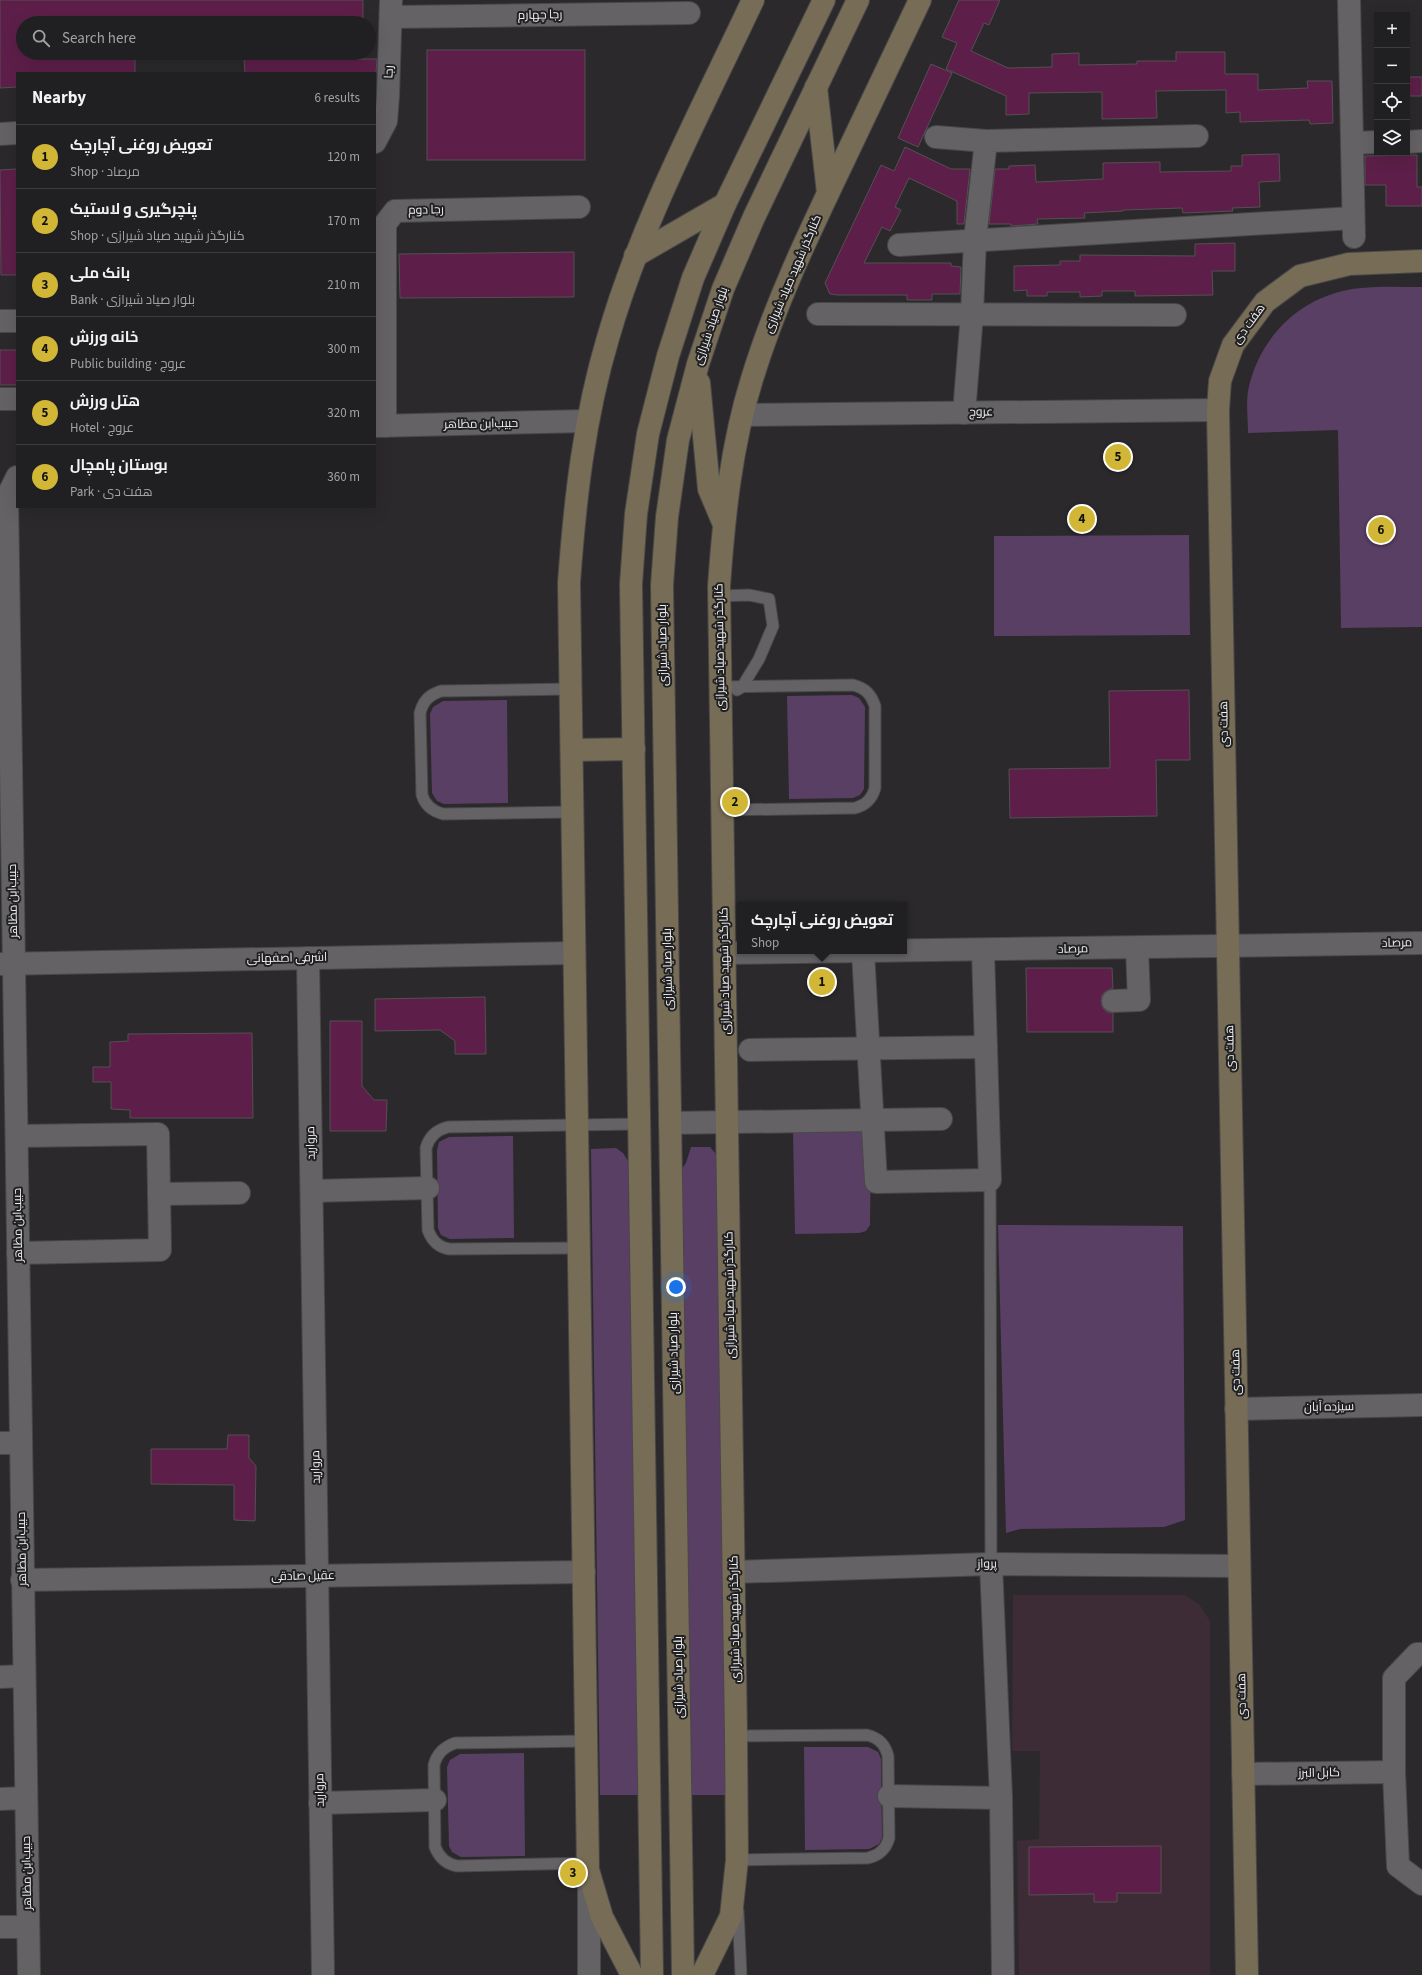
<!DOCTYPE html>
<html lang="en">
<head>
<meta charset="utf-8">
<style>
	:root { --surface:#201f21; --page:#28272a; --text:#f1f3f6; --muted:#a2a2a5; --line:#3d3d3f; --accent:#d2b635 }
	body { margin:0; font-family:"Source Sans 3",Cairo,sans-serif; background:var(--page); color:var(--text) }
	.controls { position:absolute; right:12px; top:12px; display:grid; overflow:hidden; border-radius:0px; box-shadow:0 4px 16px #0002 }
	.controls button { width:36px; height:36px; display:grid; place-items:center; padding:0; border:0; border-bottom:1px solid var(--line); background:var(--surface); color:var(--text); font:20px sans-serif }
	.you { position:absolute; left:676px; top:1287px; width:14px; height:14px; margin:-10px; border:3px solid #fff; border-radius:50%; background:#1a73e8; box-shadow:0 0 0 6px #1a73e833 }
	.badge { display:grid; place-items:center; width:26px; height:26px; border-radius:50%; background:var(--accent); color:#111; font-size:13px; font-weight:700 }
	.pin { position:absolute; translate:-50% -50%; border:2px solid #fff; box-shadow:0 1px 4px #0006 }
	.popup { position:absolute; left:737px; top:902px; width:170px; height:52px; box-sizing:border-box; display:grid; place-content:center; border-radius:0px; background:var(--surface); filter:drop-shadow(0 1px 3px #0005); font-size:13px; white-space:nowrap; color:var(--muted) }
	.popup b { font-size:15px; color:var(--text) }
	.popup::after { content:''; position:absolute; left:50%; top:100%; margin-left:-8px; border:8px solid transparent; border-top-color:var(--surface) }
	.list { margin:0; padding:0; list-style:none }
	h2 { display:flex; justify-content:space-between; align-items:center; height:52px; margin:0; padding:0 16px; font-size:17px }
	h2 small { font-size:13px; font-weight:400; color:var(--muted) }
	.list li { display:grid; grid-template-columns:26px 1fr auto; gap:12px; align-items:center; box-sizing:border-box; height:64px; padding:0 16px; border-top:1px solid var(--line) }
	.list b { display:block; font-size:15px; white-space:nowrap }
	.list p { margin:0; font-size:13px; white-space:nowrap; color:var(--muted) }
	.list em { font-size:13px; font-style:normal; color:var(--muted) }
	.icon { flex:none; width:22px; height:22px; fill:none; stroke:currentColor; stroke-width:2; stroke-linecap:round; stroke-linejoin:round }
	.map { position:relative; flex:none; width:1422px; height:1975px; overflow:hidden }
	.search { position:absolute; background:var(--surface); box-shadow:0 4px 16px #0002; left:16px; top:16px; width:360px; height:44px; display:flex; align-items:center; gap:10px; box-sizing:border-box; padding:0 14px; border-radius:22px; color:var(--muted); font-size:15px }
	.panel { position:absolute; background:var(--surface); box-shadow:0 4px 16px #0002; left:16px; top:72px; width:360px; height:436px; border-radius:0px }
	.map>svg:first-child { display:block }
</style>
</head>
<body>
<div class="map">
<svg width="1422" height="1975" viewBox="0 0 1422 1975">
	<rect width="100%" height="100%" fill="#2b292c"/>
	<path fill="#3d2c36" d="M 1013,1595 L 1185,1595 L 1199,1604 L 1210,1621 L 1210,1975 L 1019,1975 L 1017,1841 L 1039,1839 L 1040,1751 L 1012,1751 Z"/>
	<g fill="#593f64">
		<path d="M 1422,287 L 1422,627 L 1341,628 L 1338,430 L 1248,433 C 1248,420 1246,404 1248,391 C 1259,335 1304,293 1361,288 C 1381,286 1402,287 1422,287 Z"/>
		<path d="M 1189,535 L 1190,635 L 994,636 L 994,536 Z"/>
		<path d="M 852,695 L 859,698 L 865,707 L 864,789 L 860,795 L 853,798 L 789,799 L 787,696 Z"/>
		<path d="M 507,700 L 508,803 L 444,804 L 437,801 L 432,793 L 430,714 L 433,707 L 443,701 Z"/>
		<path d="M 857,1131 L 865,1133 L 871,1143 L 870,1225 L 866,1231 L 859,1233 L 795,1234 L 793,1132 Z"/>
		<path d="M 513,1136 L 514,1238 L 450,1239 L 441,1235 L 438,1228 L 437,1150 L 439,1142 L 449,1137 Z"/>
		<path d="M 691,1147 L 710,1147 L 716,1154 L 717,1160 L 729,1795 L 690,1795 L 680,1171 L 686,1163 Z"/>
		<path d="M 616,1148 L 623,1153 L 628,1161 L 639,1795 L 600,1795 L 591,1149 Z"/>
		<path d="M 998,1225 L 1183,1226 L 1185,1520 L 1164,1527 L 1020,1529 L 1006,1533 Z"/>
		<path d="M 804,1747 L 868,1747 L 878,1752 L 881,1759 L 882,1838 L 879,1844 L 869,1849 L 805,1850 Z"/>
		<path d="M 524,1753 L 525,1856 L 461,1857 L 452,1852 L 449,1846 L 447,1767 L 450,1760 L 460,1754 Z"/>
	</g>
	<g fill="#5d1f49" stroke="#545052">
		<path d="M 0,0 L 363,0 L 363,23 L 23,23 L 23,53 L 135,53 L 135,73 L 17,73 L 17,87 L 0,88 Z"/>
		<path d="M 959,0 L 1000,0 L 989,25 L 984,23 L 971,51 L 1008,68 L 1052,67 L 1052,54 L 1079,53 L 1079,65 L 1137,64 L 1137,61 L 1176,61 L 1176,52 L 1225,52 L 1225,74 L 1258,74 L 1258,90 L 1308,88 L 1307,81 L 1332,81 L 1333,123 L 1310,124 L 1309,120 L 1240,122 L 1240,112 L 1226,113 L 1226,90 L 1156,91 L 1157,118 L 1102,119 L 1102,92 L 1029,93 L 1029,114 L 1006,115 L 1006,96 L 946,69 L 957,43 L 942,37 Z"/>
		<rect x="427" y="50" width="158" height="110"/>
		<path d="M 244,59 L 377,59 L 376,73 L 245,73 Z"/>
		<path d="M 931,64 L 952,73 L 918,147 L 898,138 Z"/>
		<rect x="1407" y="77" width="15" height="19"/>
		<path d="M 905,147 L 951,169 L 970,169 L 964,224 L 957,224 L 957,201 L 909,178 L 895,207 L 901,210 L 890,231 L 882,227 L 864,263 L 951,263 L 951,266 L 961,267 L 960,294 L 932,294 L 932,300 L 907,300 L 907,295 L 837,295 L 830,294 L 825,283 L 881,165 L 894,171 Z"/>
		<path d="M 1279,154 L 1280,181 L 1259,182 L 1260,207 L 1232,208 L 1233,211 L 1183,213 L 1182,208 L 1123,210 L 1123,211 L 1084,213 L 1085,218 L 1037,219 L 1038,224 L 1011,226 L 1011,224 L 989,224 L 995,169 L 1009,169 L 1009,166 L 1035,165 L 1036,182 L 1103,179 L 1103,163 L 1160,162 L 1160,172 L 1231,171 L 1231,166 L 1242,166 L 1242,155 Z"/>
		<path d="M 1417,155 L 1417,187 L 1422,187 L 1422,206 L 1386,206 L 1386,185 L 1365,185 L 1365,156 Z"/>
		<path d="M 17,169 L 17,275 L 1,275 L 0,170 Z"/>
		<path d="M 1235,243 L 1235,271 L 1212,271 L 1213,295 L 1135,296 L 1135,291 L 1102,291 L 1102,296 L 1080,297 L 1080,292 L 1047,292 L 1047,296 L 1027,296 L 1027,290 L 1014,291 L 1014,266 L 1060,265 L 1060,261 L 1080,261 L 1080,255 L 1195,256 L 1195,244 Z"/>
		<path d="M 574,252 L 574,297 L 400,298 L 399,254 Z"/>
		<rect x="0" y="350" width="17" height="35"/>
		<path d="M 1189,690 L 1190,760 L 1156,760 L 1157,816 L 1010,818 L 1009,769 L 1110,768 L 1109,691 Z"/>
		<path d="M 1026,968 L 1112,968 L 1113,988 L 1106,991 L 1102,995 L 1101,1001 L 1103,1008 L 1107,1012 L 1113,1013 L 1113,1032 L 1027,1032 Z"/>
		<path d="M 485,997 L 486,1054 L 455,1054 L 455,1041 L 440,1030 L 375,1031 L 375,999 Z"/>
		<path d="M 330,1021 L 362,1021 L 362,1086 L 374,1100 L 387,1100 L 386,1131 L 330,1131 Z"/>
		<path d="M 252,1033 L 253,1118 L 130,1118 L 130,1110 L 111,1109 L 111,1082 L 93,1082 L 93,1067 L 110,1067 L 110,1042 L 128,1041 L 128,1034 Z"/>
		<path d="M 228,1435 L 249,1435 L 249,1458 L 256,1466 L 255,1521 L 234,1520 L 234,1485 L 151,1484 L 151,1449 L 227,1449 Z"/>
		<path d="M 1161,1846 L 1161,1893 L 1117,1893 L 1117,1902 L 1094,1902 L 1094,1894 L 1029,1895 L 1029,1847 Z"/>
	</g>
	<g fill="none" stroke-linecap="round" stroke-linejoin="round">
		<defs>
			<g id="lane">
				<path d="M 719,596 L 749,595 L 769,599 L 773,626 L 759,659 L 742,687 L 737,690"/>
				<path d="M 720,687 L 853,685 C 865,688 871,694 875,706 L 875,788 C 872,799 866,805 855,808 L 722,810"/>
				<path d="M 570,689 L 441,691 C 429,695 423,701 420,713 L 422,795 C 425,805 432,811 443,814 L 572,812"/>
				<path d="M 990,1180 L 991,1564"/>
				<path d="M 579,1248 L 449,1249 C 438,1247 432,1241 428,1230 L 426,1148 C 429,1137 436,1130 448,1127 L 639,1124"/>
				<path d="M 736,1736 L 867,1735 C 879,1738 885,1744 888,1756 L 889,1838 C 886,1849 880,1855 868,1858 L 737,1860 L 737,1862"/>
				<path d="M 586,1741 L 455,1743 C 444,1747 437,1753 434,1765 L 435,1847 C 439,1857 446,1864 457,1866 L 588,1863"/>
				<path d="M 738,1910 L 741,1975"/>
			</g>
			<g id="street">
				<path d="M 1349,0 L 1354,237"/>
				<path d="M 391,17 L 689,13"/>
				<path d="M 0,134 L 17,133"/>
				<path d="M 936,137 L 986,141"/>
				<path d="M 375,142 L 386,121 L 388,96 L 391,0"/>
				<path d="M 1407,142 L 1422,141"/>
				<path d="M 1352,143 L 1377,142"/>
				<path d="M 899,245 L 1353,218"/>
				<path d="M 818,314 L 1175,315"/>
				<path d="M 0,321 L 17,321"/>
				<path d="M 0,399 L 17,399"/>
				<path d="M 964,413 L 972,314 L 975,239 L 986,141 L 1197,136"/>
				<path d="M 743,415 L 1218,410"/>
				<path d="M 375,426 L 587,421"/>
				<path d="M 385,426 L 385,224 L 395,211 L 579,207"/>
				<path d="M 17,477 L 7,497 L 29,1975"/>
				<path d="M 863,952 L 876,1182 L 990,1180 L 983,951"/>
				<path d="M 725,953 L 1422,943"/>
				<path d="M 308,958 L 323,1975"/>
				<path d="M 0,964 L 574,953"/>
				<path d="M 1113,1001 L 1139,1000 L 1137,948"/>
				<path d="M 750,1050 L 986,1047"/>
				<path d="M 670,1123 L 941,1119"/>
				<path d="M 17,1136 L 158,1134 L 160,1250 L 18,1253"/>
				<path d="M 312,1191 L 428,1188"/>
				<path d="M 159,1194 L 239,1193"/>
				<path d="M 1236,1409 L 1422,1405"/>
				<path d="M 0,1443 L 21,1443"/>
				<path d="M 991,1564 L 1001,1798 L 1003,1975"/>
				<path d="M 734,1572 L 991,1564 L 1239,1566"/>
				<path d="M 22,1580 L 584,1572"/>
				<path d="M 1422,1654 L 1417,1654 L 1394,1678 L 1394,1772 L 1398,1866 L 1422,1884"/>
				<path d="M 0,1677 L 24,1676"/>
				<path d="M 1243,1774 L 1394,1772"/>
				<path d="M 889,1796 L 1001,1798"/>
				<path d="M 0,1799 L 26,1798"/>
				<path d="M 320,1803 L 435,1800"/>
				<path d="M 589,1881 L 589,1975"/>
				<path d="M 0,1927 L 28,1927"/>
			</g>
			<g id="secondary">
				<path d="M 816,87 L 828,193"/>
				<path d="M 635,256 L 725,204"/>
				<path d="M 699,383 L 709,489 L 723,522"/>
				<path d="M 572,750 L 634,749"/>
				<path d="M 632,1975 L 602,1917 L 588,1870 L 569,583 C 575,500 584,418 608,338 C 642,220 701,111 753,0"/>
				<path d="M 652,1975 L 631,584 L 636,514 L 648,434 L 668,356 L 693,278 L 725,204 L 824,0"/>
				<path d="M 683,1975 L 662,585 L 667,517 L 678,440 L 698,364 L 723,289 L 754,217 L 858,0"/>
				<path d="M 702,1975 L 731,1916 L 737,1860 L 736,1736 L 719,586 C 724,516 731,446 752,379 C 775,304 808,235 842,164 C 868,110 894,55 920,0"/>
				<path d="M 1247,1975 L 1218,410 L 1220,381 L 1233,345 L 1265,302 L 1300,276 L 1349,264 L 1422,261"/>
			</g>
		</defs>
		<use href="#lane" stroke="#494849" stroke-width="13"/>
		<use href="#street" stroke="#494849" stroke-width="24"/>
		<use href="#secondary" stroke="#494849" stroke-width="24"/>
		<use href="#lane" stroke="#646265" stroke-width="11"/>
		<use href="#street" stroke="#646265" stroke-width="22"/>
		<use href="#secondary" stroke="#776d56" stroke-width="22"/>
	</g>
	<g text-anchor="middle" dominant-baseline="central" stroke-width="4" stroke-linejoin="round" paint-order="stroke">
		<g font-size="12" fill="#f2f1f2" stroke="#212022">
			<text transform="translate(540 15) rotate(-1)">رجا چهارم</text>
			<text transform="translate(389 72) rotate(-88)">رجا</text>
			<text transform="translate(426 210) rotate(-1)">رجا دوم</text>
			<text transform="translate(793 274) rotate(-67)">کنارگذر شهید صیاد شیرازی</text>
			<text transform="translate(1249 324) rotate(-54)">هفت دی</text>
			<text transform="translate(711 326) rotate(-71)">بلوار صیاد شیرازی</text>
			<text transform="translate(981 412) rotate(-1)">عروج</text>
			<text transform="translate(481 424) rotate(-1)">حبیب‌ابن مظاهر</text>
			<text transform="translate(663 645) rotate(-91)">بلوار صیاد شیرازی</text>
			<text transform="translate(720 647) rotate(-91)">کنارگذر شهید صیاد شیرازی</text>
			<text transform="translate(1224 724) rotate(-91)">هفت دی</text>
			<text transform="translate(13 901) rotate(-91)">حبیب‌ابن مظاهر</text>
			<text transform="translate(1397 943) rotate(-1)">مرصاد</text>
			<text transform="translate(1073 949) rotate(-1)">مرصاد</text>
			<text transform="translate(287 958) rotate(-1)">اشرفی اصفهانی</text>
			<text transform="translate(668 969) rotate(-91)">بلوار صیاد شیرازی</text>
			<text transform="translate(725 971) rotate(-91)">کنارگذر شهید صیاد شیرازی</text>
			<text transform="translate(1230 1048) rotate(-91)">هفت دی</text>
			<text transform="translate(311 1143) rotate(-91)">مروارید</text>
			<text transform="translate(18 1225) rotate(-91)">حبیب‌ابن مظاهر</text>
			<text transform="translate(730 1295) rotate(-91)">کنارگذر شهید صیاد شیرازی</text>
			<text transform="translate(674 1353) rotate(-91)">بلوار صیاد شیرازی</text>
			<text transform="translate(1236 1372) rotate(-91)">هفت دی</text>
			<text transform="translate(1329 1407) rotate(-1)">سیزده آبان</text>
			<text transform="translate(316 1467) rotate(-91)">مروارید</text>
			<text transform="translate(22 1549) rotate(-91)">حبیب‌ابن مظاهر</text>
			<text transform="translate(987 1564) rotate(-1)">پرواز</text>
			<text transform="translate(303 1576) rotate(-1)">عقیل صادقی</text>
			<text transform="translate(735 1619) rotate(-91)">کنارگذر شهید صیاد شیرازی</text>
			<text transform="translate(679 1677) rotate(-91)">بلوار صیاد شیرازی</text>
			<text transform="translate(1242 1696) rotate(-91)">هفت دی</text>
			<text transform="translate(1319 1773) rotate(-1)">کابل البرز</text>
			<text transform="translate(320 1790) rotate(-91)">مروارید</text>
			<text transform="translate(27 1873) rotate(-91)">حبیب‌ابن مظاهر</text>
		</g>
	</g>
</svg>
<div class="controls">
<button>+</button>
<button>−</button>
<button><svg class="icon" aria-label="locate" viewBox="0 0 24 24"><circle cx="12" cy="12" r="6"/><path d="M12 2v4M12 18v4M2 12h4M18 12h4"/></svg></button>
<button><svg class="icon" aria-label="layers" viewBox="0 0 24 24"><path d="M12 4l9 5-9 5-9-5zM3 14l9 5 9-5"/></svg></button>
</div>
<div class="you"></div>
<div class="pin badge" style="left:822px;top:982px">1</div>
<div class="popup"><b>تعویض روغنی آچارچک</b>Shop</div>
<div class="pin badge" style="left:735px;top:802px">2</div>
<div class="pin badge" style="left:573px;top:1873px">3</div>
<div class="pin badge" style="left:1082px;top:519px">4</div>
<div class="pin badge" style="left:1118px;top:457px">5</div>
<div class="pin badge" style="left:1381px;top:530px">6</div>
<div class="search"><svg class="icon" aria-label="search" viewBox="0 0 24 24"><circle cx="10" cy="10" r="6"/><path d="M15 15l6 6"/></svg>Search here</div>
<section class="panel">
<h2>Nearby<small>6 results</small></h2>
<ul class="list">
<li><span class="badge">1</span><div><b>تعویض روغنی آچارچک</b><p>Shop · مرصاد</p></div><em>120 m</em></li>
<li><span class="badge">2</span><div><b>پنچرگیری و لاستیک</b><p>Shop · کنارگذر شهید صیاد شیرازی</p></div><em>170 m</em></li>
<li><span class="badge">3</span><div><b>بانک ملی</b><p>Bank · بلوار صیاد شیرازی</p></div><em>210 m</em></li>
<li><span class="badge">4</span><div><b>خانه ورزش</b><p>Public building · عروج</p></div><em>300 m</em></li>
<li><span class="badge">5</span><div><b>هتل ورزش</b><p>Hotel · عروج</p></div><em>320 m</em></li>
<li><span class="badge">6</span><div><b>بوستان پامچال</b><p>Park · هفت دی</p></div><em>360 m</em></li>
</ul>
</section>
</div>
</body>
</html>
